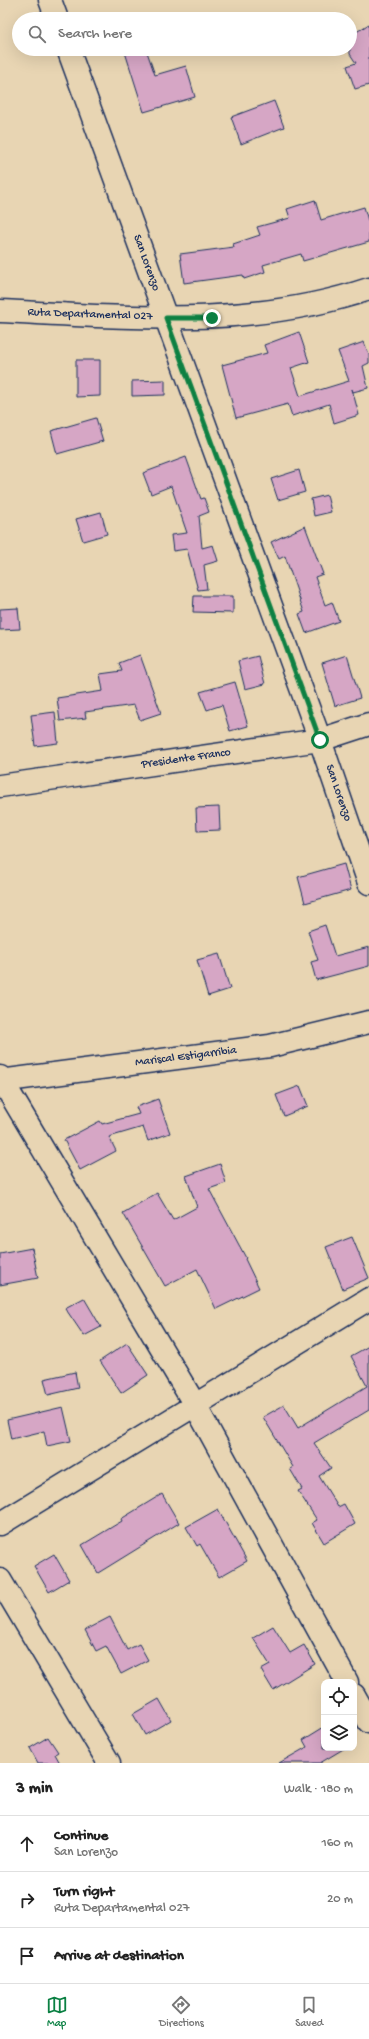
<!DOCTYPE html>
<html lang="en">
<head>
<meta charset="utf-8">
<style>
	:root { --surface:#fff; --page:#f6f6f6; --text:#222; --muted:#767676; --line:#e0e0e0; --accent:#0b8043 }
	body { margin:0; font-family:"Gochi Hand",sans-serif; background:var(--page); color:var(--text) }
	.controls { position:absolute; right:12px; bottom:12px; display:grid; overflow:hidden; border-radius:8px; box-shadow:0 4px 16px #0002 }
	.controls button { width:36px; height:36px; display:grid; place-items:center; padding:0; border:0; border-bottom:1px solid var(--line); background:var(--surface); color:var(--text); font:20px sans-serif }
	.stop { position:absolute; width:12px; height:12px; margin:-9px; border:3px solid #0b8043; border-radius:50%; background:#fff }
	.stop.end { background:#0b8043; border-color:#fff; box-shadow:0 1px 4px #0008 }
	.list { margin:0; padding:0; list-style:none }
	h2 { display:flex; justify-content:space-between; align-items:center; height:52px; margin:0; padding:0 16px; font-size:17px }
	h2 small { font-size:13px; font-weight:400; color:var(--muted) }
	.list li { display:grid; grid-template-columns:26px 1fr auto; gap:12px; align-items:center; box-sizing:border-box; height:56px; padding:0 16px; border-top:1px solid var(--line) }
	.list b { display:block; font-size:15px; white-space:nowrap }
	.list p { margin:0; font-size:13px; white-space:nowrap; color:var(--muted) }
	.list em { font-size:13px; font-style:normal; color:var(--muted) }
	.icon { flex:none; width:22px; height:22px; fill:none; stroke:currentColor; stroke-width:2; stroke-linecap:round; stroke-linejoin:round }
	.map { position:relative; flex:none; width:369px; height:1763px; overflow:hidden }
	.search { position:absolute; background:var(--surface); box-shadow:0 4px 16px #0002; left:12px; right:12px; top:12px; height:44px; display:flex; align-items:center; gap:10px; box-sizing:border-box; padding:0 14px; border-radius:22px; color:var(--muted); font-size:15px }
	.sheet { height:220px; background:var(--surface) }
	nav { display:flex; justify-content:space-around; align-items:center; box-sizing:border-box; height:56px; border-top:1px solid var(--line); background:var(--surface); font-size:11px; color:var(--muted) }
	nav a { display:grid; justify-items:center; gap:2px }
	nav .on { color:var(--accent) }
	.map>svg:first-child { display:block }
</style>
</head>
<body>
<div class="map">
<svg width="369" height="1763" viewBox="0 0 369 1763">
	<rect width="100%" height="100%" fill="#e8d5b3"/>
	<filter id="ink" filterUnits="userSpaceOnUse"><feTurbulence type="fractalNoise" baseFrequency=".025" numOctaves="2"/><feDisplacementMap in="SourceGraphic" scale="8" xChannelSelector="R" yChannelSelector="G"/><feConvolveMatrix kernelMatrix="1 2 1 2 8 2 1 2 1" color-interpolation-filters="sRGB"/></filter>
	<g filter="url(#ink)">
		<g fill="#d6a6c5" stroke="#1b2f5e">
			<path d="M 369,24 L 369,85 L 355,89 L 347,66 L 356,63 L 350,54 L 350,36 Z"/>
			<path d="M 124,49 L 146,49 L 155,75 L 186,66 L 195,97 L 144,112 Z"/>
			<path d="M 274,101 L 284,127 L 241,144 L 231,117 Z"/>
			<path d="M 315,200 L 321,220 L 364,207 L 369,224 L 369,242 L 303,261 L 301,254 L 263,265 L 265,272 L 244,279 L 243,275 L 184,283 L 180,254 L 234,247 L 233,244 L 260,235 L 257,227 L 290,218 L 287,209 Z"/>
			<path d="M 299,332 L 309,362 L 291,368 L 300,396 L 349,381 L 338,351 L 364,342 L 369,355 L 369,363 L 363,366 L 368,388 L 353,392 L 352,389 L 359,415 L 334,423 L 329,404 L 292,416 L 288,404 L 236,418 L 222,365 L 267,353 L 264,345 Z"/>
			<path d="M 76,360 L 100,360 L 100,396 L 76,397 Z"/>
			<path d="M 165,380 L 165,395 L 132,396 L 132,381 Z"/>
			<path d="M 96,418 L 103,441 L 57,454 L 51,431 Z"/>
			<path d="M 186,457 L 201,499 L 204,498 L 209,512 L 199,516 L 202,548 L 213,545 L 218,561 L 204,565 L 207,589 L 198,590 L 187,549 L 173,551 L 171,535 L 187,533 L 171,486 L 151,494 L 143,473 Z"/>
			<path d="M 299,470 L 305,492 L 278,500 L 271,479 Z"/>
			<path d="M 327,495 L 331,512 L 314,516 L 311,499 Z"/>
			<path d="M 101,512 L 107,534 L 83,541 L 76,519 Z"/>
			<path d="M 305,526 L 323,574 L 315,577 L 325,605 L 332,602 L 339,621 L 306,633 L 299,614 L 304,612 L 285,556 L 279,559 L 271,542 Z"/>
			<path d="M 194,596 L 233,596 L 233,613 L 193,612 Z"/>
			<path d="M 18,608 L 20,629 L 0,630 L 0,609 Z"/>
			<path d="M 140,655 L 161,713 L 140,720 L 134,705 L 85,712 L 86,718 L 60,721 L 57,698 L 103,691 L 100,674 L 122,671 L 119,663 Z"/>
			<path d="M 347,655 L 360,698 L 335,706 L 322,663 Z"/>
			<path d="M 258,656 L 265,684 L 245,689 L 238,661 Z"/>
			<path d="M 235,682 L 248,726 L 230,731 L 222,705 L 207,710 L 200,692 Z"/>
			<path d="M 55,712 L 58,743 L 35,746 L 31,715 Z"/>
			<path d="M 219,807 L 220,830 L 197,831 L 196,808 Z"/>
			<path d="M 344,864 L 351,890 L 305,903 L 298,877 Z"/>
			<path d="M 325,925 L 335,956 L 369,947 L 369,966 L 316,980 L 311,962 L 318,960 L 308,931 Z"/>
			<path d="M 219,954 L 230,989 L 208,996 L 197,960 Z"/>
			<path d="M 300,1086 L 308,1106 L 284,1116 L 276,1095 Z"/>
			<path d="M 158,1099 L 170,1133 L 148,1141 L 143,1127 L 109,1137 L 116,1151 L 80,1170 L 64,1140 L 100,1121 L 102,1124 L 139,1114 L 136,1107 Z"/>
			<path d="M 220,1164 L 226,1183 L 209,1189 L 246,1258 L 245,1259 L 259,1288 L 216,1309 L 197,1269 L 165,1286 L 123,1213 L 157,1193 L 173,1220 L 197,1207 L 186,1176 Z"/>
			<path d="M 352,1237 L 369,1278 L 343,1289 L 326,1247 Z"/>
			<path d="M 32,1248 L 38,1278 L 0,1285 L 0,1254 Z"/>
			<path d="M 84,1298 L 101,1327 L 84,1336 L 65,1308 Z"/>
			<path d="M 127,1343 L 148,1375 L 121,1393 L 100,1361 Z"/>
			<path d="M 369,1346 L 369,1410 L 314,1443 L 331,1468 L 319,1476 L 338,1507 L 344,1504 L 355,1524 L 324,1543 L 312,1523 L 317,1520 L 298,1491 L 302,1489 L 290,1469 L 293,1467 L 263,1417 L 284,1405 L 298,1428 L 367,1386 L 351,1356 Z"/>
			<path d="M 75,1372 L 78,1388 L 48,1395 L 44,1379 Z"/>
			<path d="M 63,1407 L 71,1441 L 47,1446 L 44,1431 L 11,1439 L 7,1420 Z"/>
			<path d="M 162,1494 L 179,1523 L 98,1573 L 82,1545 L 122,1521 L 121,1519 Z"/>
			<path d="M 218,1509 L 247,1561 L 219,1577 L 200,1544 L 197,1546 L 186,1527 Z"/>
			<path d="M 54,1554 L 69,1580 L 49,1592 L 34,1566 Z"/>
			<path d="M 110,1617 L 127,1650 L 139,1644 L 148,1660 L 121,1674 L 106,1646 L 96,1651 L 85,1630 Z"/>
			<path d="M 273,1626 L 290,1653 L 304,1645 L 315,1664 L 273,1690 L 261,1670 L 270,1665 L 253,1638 Z"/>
			<path d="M 159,1699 L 171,1720 L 145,1735 L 133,1714 Z"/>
			<path d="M 324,1727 L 324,1748 L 345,1748 L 320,1763 L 279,1763 L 307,1747 L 303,1740 Z"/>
			<path d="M 48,1737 L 58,1752 L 55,1754 L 60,1763 L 38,1763 L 30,1748 Z"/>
		</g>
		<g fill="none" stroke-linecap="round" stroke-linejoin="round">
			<defs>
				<g id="minor">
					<path d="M 50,0 L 57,19"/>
					<path d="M 68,49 L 320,740 L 369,883"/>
					<path d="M 0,786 L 320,740 L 369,724"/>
					<path d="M 0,1077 L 195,1405 L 347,1682"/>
					<path d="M 0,1081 L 270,1046 L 369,1022"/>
					<path d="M 0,1524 L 369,1299"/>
					<path d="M 0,1580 L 109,1763"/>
					<path d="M 354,1695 L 369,1722"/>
				</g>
				<path id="major" d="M 0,311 C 123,317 250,329 369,289"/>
			</defs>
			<use href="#minor" stroke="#1b2f5e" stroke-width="25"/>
			<use href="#major" stroke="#1b2f5e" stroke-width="25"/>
			<use href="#minor" stroke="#e8d5b3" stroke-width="22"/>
			<use href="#major" stroke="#e8d5b3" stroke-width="22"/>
		</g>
	</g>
	<g fill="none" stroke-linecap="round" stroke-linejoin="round" filter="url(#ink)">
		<path stroke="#0b8043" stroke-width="5" d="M 212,318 L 166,318 L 320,740"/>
	</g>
	<g text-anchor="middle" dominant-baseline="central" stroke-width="3" stroke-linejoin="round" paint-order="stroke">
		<g font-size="12" fill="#1b2f5e" stroke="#e8d5b3">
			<text transform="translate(146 263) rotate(70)">San Lorenzo</text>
			<text transform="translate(90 315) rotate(2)">Ruta Departamental 027</text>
			<text transform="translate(186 759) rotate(-8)">Presidente Franco</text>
			<text transform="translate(338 793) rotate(71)">San Lorenzo</text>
			<text transform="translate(186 1057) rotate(-7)">Mariscal Estigarribia</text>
		</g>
	</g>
</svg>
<div class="controls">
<button><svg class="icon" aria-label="locate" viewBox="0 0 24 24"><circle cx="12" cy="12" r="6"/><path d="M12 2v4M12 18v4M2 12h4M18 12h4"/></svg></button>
<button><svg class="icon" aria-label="layers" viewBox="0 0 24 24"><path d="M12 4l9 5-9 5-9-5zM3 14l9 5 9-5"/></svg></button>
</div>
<div class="stop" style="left:320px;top:740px"></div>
<div class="stop end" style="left:212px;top:318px"></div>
<div class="search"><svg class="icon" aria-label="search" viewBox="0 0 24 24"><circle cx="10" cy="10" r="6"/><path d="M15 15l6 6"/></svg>Search here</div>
</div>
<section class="sheet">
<h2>3 min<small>Walk · 180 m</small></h2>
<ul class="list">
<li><svg class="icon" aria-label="ahead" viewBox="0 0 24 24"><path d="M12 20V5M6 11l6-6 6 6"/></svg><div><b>Continue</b><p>San Lorenzo</p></div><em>160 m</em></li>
<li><svg class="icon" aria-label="right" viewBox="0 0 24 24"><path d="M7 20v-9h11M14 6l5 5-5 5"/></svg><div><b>Turn right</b><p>Ruta Departamental 027</p></div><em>20 m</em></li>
<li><svg class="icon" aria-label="arrive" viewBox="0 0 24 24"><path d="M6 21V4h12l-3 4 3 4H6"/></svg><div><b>Arrive at destination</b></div></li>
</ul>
</section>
<nav>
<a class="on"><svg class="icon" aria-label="map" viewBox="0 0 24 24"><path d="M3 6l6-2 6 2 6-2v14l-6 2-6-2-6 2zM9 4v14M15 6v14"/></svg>Map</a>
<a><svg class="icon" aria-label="directions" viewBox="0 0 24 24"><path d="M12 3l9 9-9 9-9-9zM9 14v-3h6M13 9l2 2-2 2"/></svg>Directions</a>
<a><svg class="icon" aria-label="saved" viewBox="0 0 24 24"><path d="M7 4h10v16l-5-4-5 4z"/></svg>Saved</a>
</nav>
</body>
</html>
